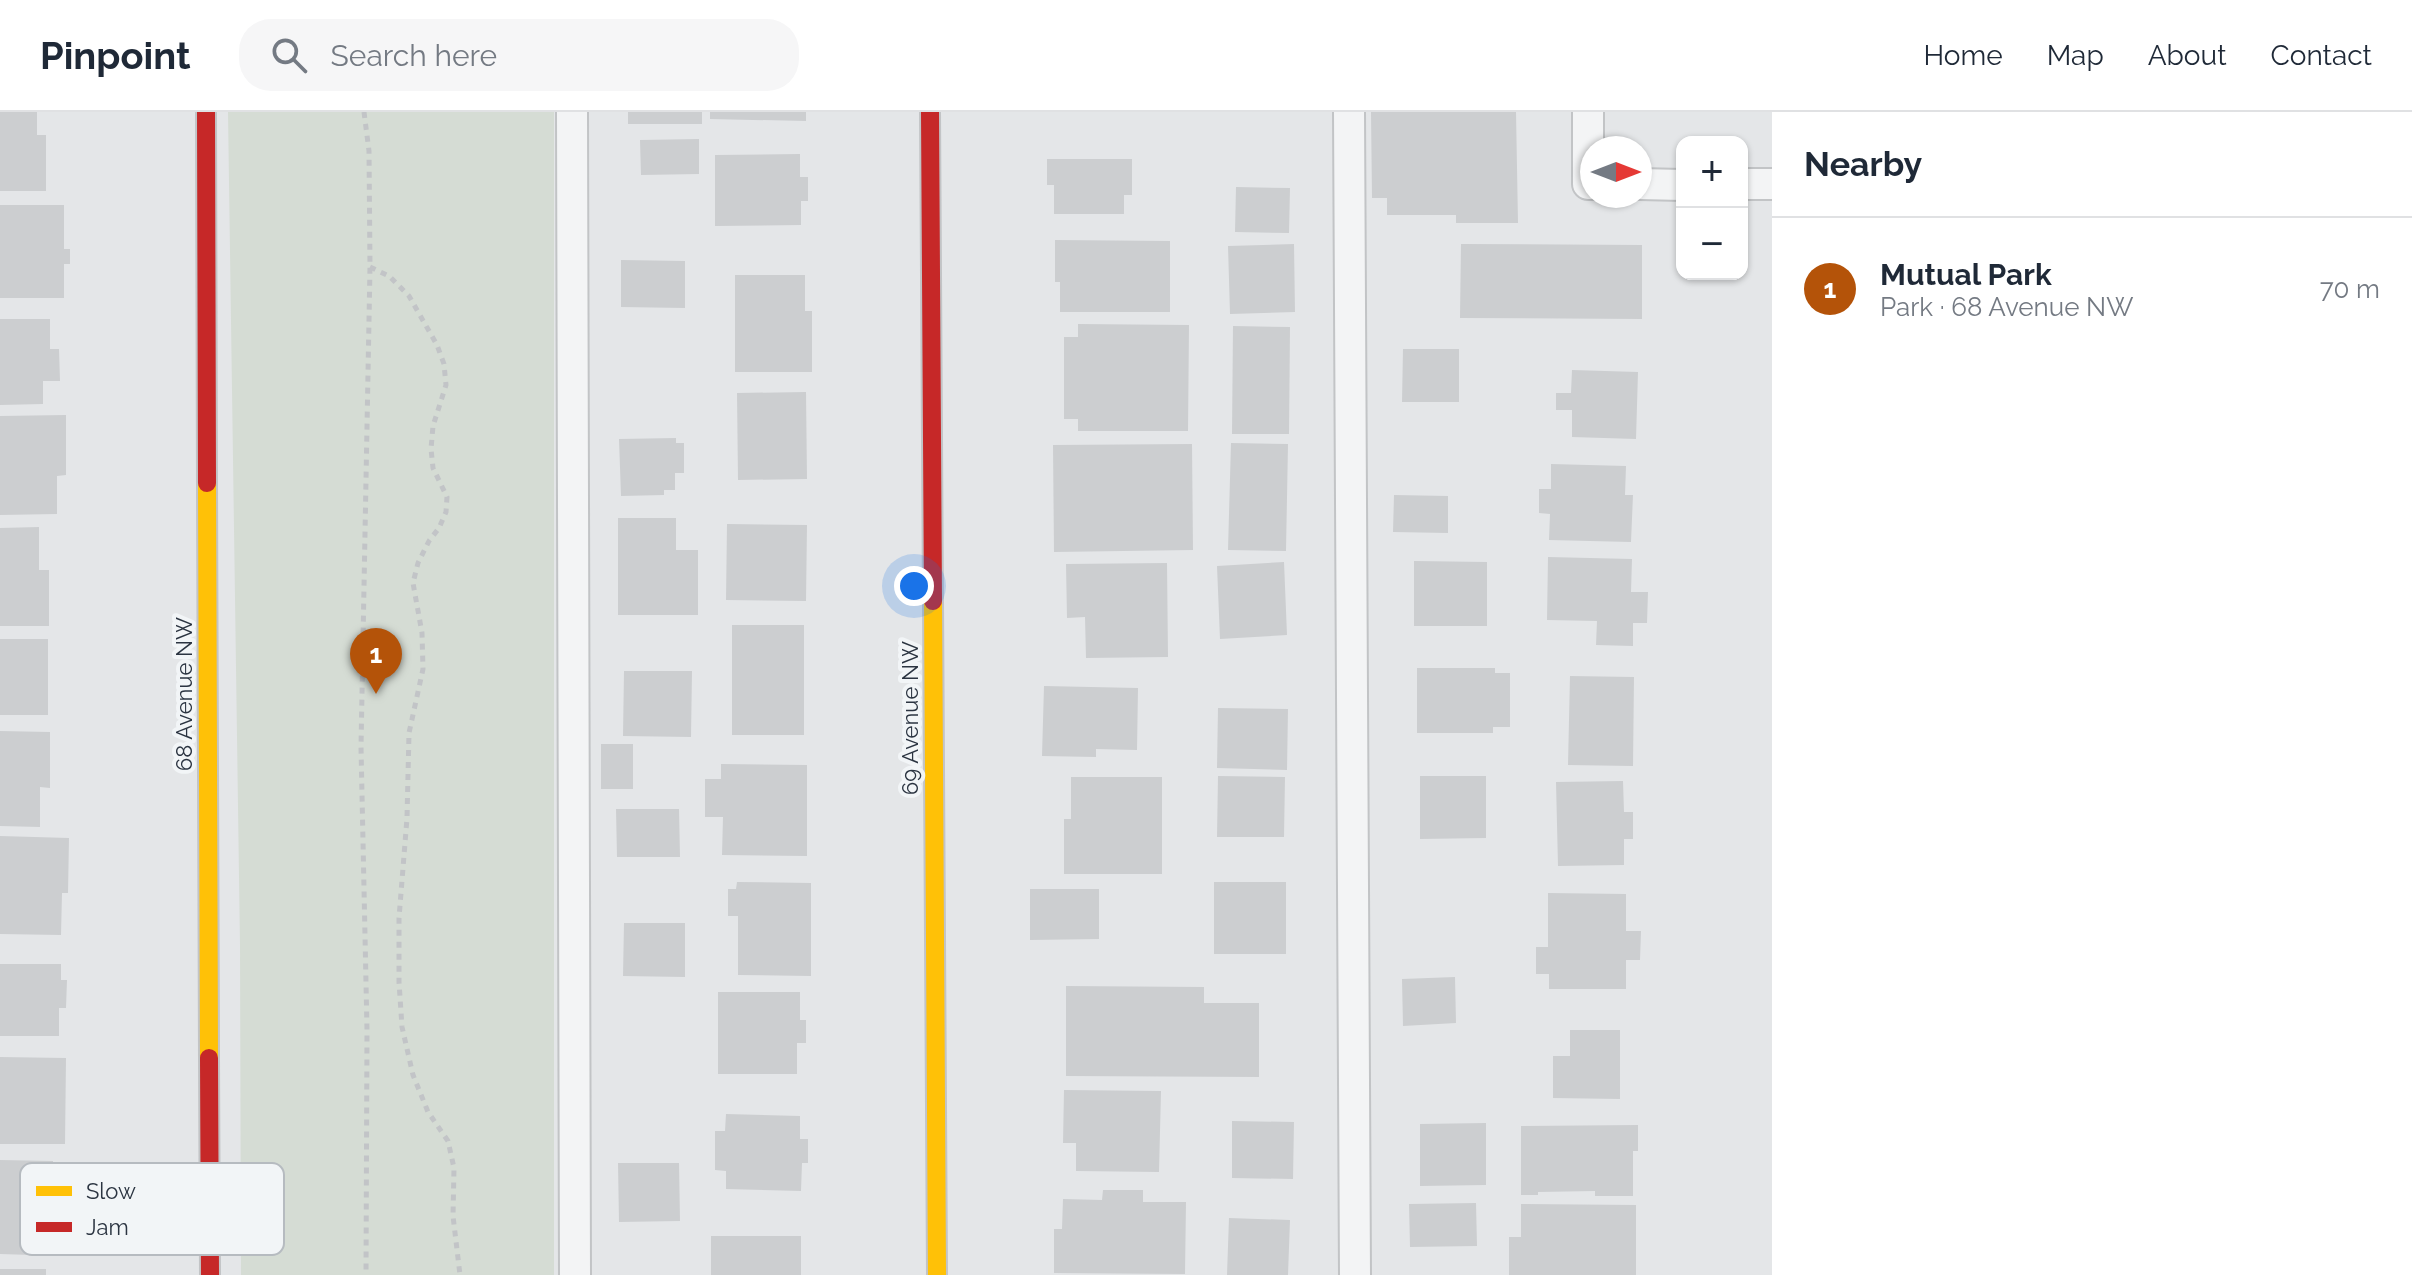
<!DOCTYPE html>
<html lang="en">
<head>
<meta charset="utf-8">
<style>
	:root { --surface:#fff; --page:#f6f6f7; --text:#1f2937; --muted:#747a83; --line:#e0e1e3; --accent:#b45309 }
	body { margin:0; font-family:Raleway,sans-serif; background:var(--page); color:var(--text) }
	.controls { position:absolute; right:24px; top:24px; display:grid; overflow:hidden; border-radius:16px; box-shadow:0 2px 6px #0004 }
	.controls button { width:72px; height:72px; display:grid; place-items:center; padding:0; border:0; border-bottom:2px solid var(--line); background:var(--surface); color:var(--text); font:40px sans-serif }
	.compass { position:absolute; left:1580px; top:24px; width:72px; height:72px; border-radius:50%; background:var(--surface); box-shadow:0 2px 6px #0004; rotate:90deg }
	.you { position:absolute; left:914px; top:474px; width:28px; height:28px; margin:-20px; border:6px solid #fff; border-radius:50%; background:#1a73e8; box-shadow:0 0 0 12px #1a73e833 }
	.badge { display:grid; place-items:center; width:52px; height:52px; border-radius:50%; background:var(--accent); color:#fff; font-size:26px; font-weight:700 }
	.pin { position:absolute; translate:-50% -66px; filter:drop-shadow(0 2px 4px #0008) }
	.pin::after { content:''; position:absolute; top:42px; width:28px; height:24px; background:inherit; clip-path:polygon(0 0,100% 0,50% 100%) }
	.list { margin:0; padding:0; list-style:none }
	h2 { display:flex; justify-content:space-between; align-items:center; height:104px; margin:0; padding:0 32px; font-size:34px }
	h2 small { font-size:26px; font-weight:400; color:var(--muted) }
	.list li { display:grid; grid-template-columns:52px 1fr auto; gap:24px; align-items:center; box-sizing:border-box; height:144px; padding:0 32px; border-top:2px solid var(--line) }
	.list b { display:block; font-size:30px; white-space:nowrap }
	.list p { margin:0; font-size:26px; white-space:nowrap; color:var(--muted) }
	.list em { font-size:26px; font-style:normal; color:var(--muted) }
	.icon { flex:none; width:44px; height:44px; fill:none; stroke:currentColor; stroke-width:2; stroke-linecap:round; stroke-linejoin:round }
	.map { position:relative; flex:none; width:1772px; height:1163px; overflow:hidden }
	header { display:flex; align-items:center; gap:48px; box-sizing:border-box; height:112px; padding:0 40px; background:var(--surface); border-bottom:2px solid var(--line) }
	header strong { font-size:38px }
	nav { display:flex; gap:44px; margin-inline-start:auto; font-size:28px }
	.search { width:560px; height:72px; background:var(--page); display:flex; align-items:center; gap:20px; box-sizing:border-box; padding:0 28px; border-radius:32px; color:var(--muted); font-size:30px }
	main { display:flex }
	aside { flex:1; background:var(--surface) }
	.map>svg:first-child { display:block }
</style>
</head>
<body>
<header>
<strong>Pinpoint</strong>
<div class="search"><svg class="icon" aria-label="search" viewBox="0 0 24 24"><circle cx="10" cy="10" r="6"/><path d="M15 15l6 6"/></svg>Search here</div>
<nav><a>Home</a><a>Map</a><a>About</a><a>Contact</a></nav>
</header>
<main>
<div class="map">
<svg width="1772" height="1163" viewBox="0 0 1772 1163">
	<rect width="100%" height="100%" fill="#e4e6e8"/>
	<path fill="#d5dcd4" d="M 228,0 L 554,0 L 554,1163 L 241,1163 L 240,833 Z"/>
	<g fill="#ccced0">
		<path d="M 0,0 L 37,0 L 37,23 L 46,23 L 46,79 L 0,79 Z"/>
		<rect x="628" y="0" width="74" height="12"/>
		<path d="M 710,0 L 806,0 L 806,9 L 710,7 Z"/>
		<path d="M 1371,0 L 1516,0 L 1518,111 L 1456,111 L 1456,103 L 1387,103 L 1387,86 L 1372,86 Z"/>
		<path d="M 699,27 L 699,62 L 641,63 L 640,28 Z"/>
		<path d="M 800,42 L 800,65 L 808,65 L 808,89 L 801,89 L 801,113 L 715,114 L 715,43 Z"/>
		<path d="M 1047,47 L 1132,47 L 1132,83 L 1124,83 L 1124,102 L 1054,102 L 1054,73 L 1047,73 Z"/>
		<path d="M 1236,75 L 1290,76 L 1289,121 L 1235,120 Z"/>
		<path d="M 0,93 L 64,93 L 64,137 L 70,137 L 70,152 L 64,152 L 64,186 L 0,186 Z"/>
		<path d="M 1055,128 L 1170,129 L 1170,200 L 1060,200 L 1060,170 L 1055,170 Z"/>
		<path d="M 1294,132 L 1295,200 L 1230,202 L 1228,134 Z"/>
		<path d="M 1461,132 L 1642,133 L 1642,207 L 1460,206 Z"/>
		<path d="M 621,148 L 685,149 L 685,196 L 621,195 Z"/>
		<path d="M 735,163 L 805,163 L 805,199 L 812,199 L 812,260 L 735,260 Z"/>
		<path d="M 0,207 L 50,207 L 50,237 L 59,237 L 60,269 L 43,269 L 43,292 L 0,293 Z"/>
		<path d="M 1078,212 L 1189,213 L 1188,319 L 1078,319 L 1078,307 L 1064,307 L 1064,225 L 1078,225 Z"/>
		<path d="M 1233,214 L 1290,215 L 1289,322 L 1232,322 Z"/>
		<path d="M 1403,237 L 1459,237 L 1459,290 L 1402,290 Z"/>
		<path d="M 1572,258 L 1638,260 L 1636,327 L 1572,325 L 1572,298 L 1556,298 L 1556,281 L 1571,281 Z"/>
		<path d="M 806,280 L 807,367 L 738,368 L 737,281 Z"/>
		<path d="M 66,303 L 66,363 L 57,364 L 57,402 L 0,403 L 0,304 Z"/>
		<path d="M 676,326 L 676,331 L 684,331 L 684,361 L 675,361 L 675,378 L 664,378 L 664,383 L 621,384 L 619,327 Z"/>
		<path d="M 1231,331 L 1288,332 L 1286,439 L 1228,438 Z"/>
		<path d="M 1192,332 L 1193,438 L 1054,440 L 1053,333 Z"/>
		<path d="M 1551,352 L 1626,354 L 1625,383 L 1633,383 L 1631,430 L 1549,428 L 1550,402 L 1539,401 L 1539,377 L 1551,377 Z"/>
		<path d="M 1394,383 L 1448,384 L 1448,421 L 1393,420 Z"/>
		<path d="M 618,406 L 676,406 L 676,438 L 698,438 L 698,503 L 618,503 Z"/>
		<path d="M 727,412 L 807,413 L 806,489 L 726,488 Z"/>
		<path d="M 39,415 L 39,458 L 49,458 L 49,514 L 0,514 L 0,416 Z"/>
		<path d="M 1548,445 L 1632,447 L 1631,480 L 1648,480 L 1647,511 L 1633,511 L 1633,534 L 1596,533 L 1597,509 L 1547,508 Z"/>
		<path d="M 1414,449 L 1487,450 L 1487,514 L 1414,514 Z"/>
		<path d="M 1284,450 L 1287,523 L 1220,527 L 1217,454 Z"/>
		<path d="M 1167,451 L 1168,545 L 1086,546 L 1085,505 L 1067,506 L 1066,452 Z"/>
		<rect x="732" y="513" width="72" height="110"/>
		<rect x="0" y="527" width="48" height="76"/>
		<path d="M 1417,556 L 1495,556 L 1495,561 L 1510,561 L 1510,615 L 1493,615 L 1493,621 L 1417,621 Z"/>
		<path d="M 624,559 L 692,559 L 691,625 L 623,624 Z"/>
		<path d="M 1570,564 L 1634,565 L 1633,654 L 1568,653 Z"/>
		<path d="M 1044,574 L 1138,576 L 1137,638 L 1096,637 L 1096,645 L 1042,644 Z"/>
		<path d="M 1218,596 L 1288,597 L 1287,658 L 1217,656 Z"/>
		<path d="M 0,619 L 50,620 L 50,676 L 40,675 L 40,715 L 0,714 Z"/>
		<rect x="601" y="632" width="32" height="45"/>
		<path d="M 721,652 L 807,653 L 807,744 L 722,743 L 723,705 L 705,705 L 705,667 L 721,667 Z"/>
		<path d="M 1218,664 L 1285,665 L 1284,725 L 1217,725 Z"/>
		<path d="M 1420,664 L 1486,664 L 1486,726 L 1420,727 Z"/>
		<path d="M 1071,665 L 1162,665 L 1162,762 L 1064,762 L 1064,707 L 1071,707 Z"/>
		<path d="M 1623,669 L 1624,700 L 1633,700 L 1633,727 L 1624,727 L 1624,753 L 1558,754 L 1556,670 Z"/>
		<path d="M 616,697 L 679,697 L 680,745 L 617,745 Z"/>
		<path d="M 0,724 L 69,726 L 68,781 L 62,781 L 61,823 L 0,822 Z"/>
		<path d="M 737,770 L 811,771 L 811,864 L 738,863 L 738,804 L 728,804 L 728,777 L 736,777 Z"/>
		<rect x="1214" y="770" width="72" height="72"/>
		<path d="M 1030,777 L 1099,777 L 1099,827 L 1030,828 Z"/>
		<path d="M 1548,781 L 1626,782 L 1626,819 L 1641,819 L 1640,848 L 1626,848 L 1626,877 L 1549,877 L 1549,862 L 1536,862 L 1536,835 L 1548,835 Z"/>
		<path d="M 624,811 L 685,811 L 685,865 L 623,864 Z"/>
		<path d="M 0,852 L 61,852 L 61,868 L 67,868 L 66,896 L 59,896 L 59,924 L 0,924 Z"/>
		<path d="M 1455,865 L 1456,911 L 1403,914 L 1402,867 Z"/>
		<path d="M 1066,874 L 1204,875 L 1204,891 L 1259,891 L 1259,965 L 1066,964 Z"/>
		<path d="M 718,880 L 800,880 L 800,908 L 806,908 L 806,931 L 797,931 L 797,962 L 718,962 Z"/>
		<path d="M 1570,918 L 1620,918 L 1620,987 L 1553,986 L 1553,944 L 1570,944 Z"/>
		<path d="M 0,945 L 66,946 L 65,1032 L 0,1032 Z"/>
		<path d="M 1064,978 L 1161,979 L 1159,1060 L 1076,1059 L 1076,1031 L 1063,1031 Z"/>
		<path d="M 726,1002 L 800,1004 L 800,1027 L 808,1027 L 808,1051 L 802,1051 L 801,1079 L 726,1077 L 726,1059 L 715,1058 L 715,1019 L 725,1019 Z"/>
		<path d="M 1232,1009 L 1294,1010 L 1293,1067 L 1232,1066 Z"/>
		<path d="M 1486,1011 L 1486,1073 L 1420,1074 L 1420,1012 Z"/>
		<path d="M 1638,1013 L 1638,1039 L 1633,1039 L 1633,1084 L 1595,1084 L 1595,1079 L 1538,1080 L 1538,1083 L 1521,1083 L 1521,1014 Z"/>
		<path d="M 0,1048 L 53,1049 L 52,1083 L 66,1083 L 65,1144 L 0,1142 Z"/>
		<path d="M 618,1051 L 679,1051 L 680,1109 L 619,1110 Z"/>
		<path d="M 1103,1078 L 1143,1078 L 1143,1090 L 1186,1090 L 1185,1162 L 1054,1161 L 1054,1117 L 1062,1117 L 1063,1087 L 1102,1088 Z"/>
		<path d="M 1476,1091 L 1477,1134 L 1410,1135 L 1409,1092 Z"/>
		<path d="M 1521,1092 L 1636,1093 L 1636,1163 L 1509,1163 L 1509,1125 L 1521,1125 Z"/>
		<path d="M 1229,1106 L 1290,1108 L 1288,1163 L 1227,1163 Z"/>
		<rect x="711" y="1124" width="90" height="39"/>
		<rect x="0" y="1157" width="46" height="6"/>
	</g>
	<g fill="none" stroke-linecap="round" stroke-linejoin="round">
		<defs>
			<g id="lane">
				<path d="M 572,0 L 575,1163"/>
				<path d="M 1349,0 L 1355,1163"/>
				<path d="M 1588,0 L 1588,72 L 1592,72"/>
				<path d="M 1640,72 L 1682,73"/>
				<path d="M 1742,72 L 1772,72"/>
			</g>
			<g id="slow">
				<path d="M 207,371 L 209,946"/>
				<path d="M 933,489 L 937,1163"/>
			</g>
			<g id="jam">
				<path d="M 206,0 L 207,371"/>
				<path d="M 930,0 L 933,489"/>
				<path d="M 209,946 L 210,1163"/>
			</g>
		</defs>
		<use href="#lane" stroke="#c2c4c6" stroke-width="34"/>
		<use href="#slow" stroke="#c2c4c6" stroke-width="22"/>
		<use href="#jam" stroke="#c2c4c6" stroke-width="22"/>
		<g stroke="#c2c4c7" stroke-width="5" stroke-dasharray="6 6" stroke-linecap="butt">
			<path d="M 364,0 L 369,39 L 370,155 L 361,635 L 367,918 L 366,1163"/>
			<path d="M 370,155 L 389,164 L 409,184 L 437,233 L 444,252 L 446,273 L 433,314 L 431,337 L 433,356 L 447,385 L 446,400 L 439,416 L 429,429 L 418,451 L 413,471 L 422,521 L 423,557 L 409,621 L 407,706 L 399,806 L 399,870 L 402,915 L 413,963 L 428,1000 L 448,1029 L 454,1056 L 453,1104 L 460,1163"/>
		</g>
		<use href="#lane" stroke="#f3f4f5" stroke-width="30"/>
		<use href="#slow" stroke="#ffc107" stroke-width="18"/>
		<use href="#jam" stroke="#c62828" stroke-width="18"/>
	</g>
	<g text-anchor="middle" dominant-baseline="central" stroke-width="8" stroke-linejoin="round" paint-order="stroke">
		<g font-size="22" fill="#2b3441" stroke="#f2f5f7">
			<text transform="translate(184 582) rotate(-90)">68 Avenue NW</text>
			<text transform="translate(910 606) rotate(-90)">69 Avenue NW</text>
		</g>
	</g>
	<rect x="20" y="1051" width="264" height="92" rx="12" fill="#f2f5f7" stroke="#b6bbc0" stroke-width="2"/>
	<rect x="36" y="1074" width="36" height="10" fill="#ffc107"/>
	<rect x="36" y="1110" width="36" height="10" fill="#c62828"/>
	<g font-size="22" fill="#2b3441">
		<text x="86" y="1087">Slow</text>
		<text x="86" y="1123">Jam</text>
	</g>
</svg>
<div class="controls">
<button>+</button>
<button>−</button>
</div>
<svg class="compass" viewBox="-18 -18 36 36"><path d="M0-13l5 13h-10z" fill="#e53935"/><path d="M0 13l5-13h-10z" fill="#747a83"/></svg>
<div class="you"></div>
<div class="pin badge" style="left:376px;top:582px">1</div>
</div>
<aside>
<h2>Nearby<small></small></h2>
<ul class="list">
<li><span class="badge">1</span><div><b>Mutual Park</b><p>Park · 68 Avenue NW</p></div><em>70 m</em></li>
</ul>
</aside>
</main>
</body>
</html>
